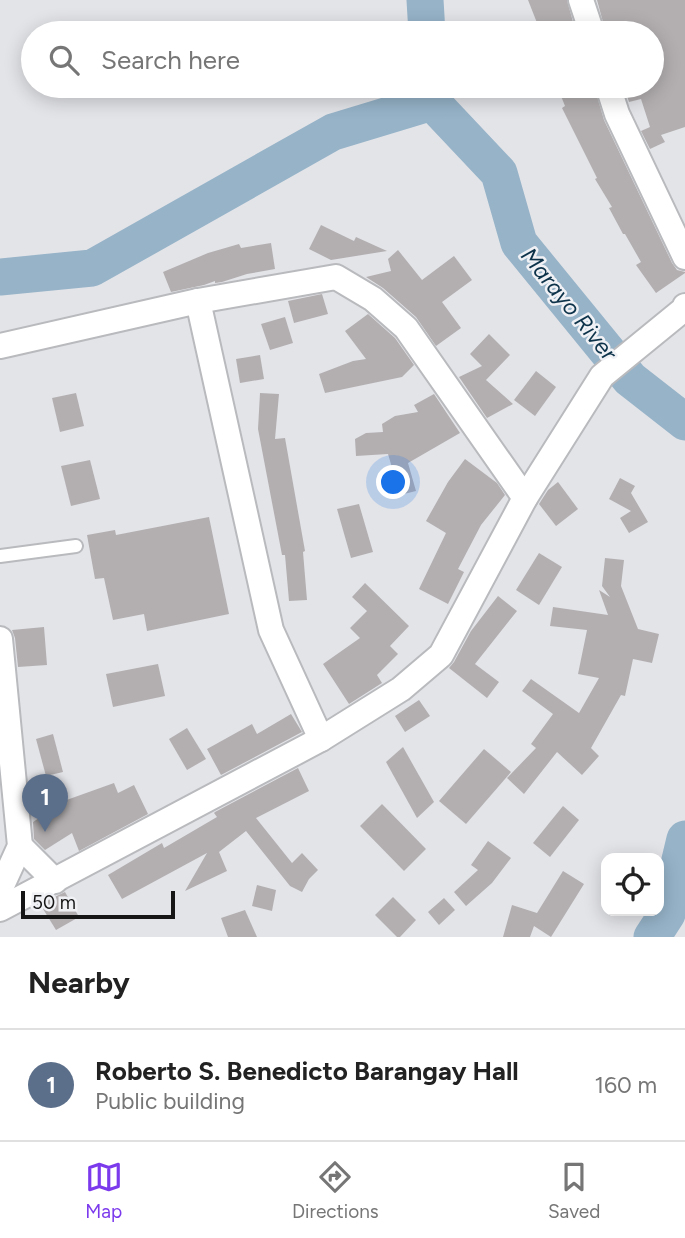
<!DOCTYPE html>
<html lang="en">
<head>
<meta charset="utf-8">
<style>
	:root { --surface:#fff; --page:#f6f6f6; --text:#222; --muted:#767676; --line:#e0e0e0; --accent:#7c3aed }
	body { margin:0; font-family:Figtree,sans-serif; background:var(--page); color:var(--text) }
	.controls { position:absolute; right:21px; bottom:21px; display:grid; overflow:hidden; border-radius:14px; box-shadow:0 4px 18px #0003 }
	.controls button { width:63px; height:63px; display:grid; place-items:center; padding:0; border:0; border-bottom:2px solid var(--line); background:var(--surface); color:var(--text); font:35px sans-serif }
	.scale { position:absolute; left:21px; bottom:18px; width:154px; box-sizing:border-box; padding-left:7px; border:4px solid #161617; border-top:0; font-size:19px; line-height:24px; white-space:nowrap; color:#161617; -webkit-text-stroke:5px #f0f1f5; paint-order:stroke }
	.you { position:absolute; left:394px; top:483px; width:24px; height:24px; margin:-18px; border:5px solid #fff; border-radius:50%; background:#1a73e8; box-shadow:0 0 0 10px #1a73e833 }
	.badge { display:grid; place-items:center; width:46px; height:46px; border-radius:50%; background:var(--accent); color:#fff; font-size:23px; font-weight:700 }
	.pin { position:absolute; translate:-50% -58px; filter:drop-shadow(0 2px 4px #0008) }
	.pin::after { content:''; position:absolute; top:37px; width:24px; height:21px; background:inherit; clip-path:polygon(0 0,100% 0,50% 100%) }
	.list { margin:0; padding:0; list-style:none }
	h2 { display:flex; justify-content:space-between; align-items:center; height:91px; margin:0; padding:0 28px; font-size:30px }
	h2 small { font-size:23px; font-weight:400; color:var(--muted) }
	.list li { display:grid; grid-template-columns:46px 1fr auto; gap:21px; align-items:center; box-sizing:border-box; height:112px; padding:0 28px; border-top:2px solid var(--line) }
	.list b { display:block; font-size:26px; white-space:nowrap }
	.list p { margin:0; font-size:23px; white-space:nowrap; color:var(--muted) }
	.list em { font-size:23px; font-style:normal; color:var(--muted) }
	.icon { flex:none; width:38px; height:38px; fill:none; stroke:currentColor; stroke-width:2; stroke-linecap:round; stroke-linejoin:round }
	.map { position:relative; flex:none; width:685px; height:937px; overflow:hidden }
	.search { position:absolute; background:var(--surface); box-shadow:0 4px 18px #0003; left:21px; right:21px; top:21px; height:77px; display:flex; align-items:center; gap:18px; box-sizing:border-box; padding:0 24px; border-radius:38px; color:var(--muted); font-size:26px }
	.sheet { height:203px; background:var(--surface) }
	nav { display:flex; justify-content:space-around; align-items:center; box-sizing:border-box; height:98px; border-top:2px solid var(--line); background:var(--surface); font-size:19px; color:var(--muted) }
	nav a { display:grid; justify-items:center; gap:4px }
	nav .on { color:var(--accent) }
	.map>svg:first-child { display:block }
</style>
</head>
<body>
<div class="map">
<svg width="685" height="937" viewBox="0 0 685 937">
	<rect width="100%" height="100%" fill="#e3e4e8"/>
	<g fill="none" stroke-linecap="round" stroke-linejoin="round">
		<g stroke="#96b3c8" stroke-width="37">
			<path d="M 425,0 L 427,33"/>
			<path d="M 432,102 L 499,173 L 519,243 L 630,379 L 685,422"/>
			<path d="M 0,277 L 92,268 L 333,132 L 432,102"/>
			<path d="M 652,937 L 667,914 L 685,839"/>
		</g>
	</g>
	<g fill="#b3afb1">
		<path d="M 528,0 L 567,0 L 576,33 L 541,33 Z"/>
		<path d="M 597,0 L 685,0 L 685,127 L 661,135 L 665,142 L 650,149 L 641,131 L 650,127 L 641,99 L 629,102 L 624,86 L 652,86 L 652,33 L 606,33 Z"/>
		<path d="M 557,86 L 594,86 L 604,120 L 672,263 L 677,270 L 685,272 L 685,273 L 656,293 L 636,265 L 641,262 L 625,234 L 623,234 L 609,208 L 612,207 L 595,179 L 597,178 L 562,108 L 565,106 Z"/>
		<path d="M 321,225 L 354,241 L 356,237 L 387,251 L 331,260 L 309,249 Z"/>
		<path d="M 271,243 L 275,269 L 247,274 L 222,282 L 215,283 L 215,281 L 204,285 L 171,292 L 163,272 L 208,253 L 239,244 L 241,248 Z"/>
		<path d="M 398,250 L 422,280 L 454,256 L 472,280 L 442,302 L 461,328 L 436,346 L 416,317 L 383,288 L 366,277 L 391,271 L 388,259 Z"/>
		<path d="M 322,294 L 328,314 L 294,323 L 288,301 Z"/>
		<path d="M 368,314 L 395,338 L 414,365 L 402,377 L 325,393 L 319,374 L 353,361 L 366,359 L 345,331 Z"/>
		<path d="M 285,317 L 293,343 L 270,350 L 261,324 Z"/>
		<path d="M 489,334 L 510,355 L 486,380 L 513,404 L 487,418 L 459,377 L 482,366 L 470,354 Z"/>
		<path d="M 260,355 L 264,379 L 240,383 L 236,359 Z"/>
		<path d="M 536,371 L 556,387 L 535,416 L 514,400 Z"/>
		<path d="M 76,393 L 84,426 L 60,432 L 52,398 Z"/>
		<path d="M 260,393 L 279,394 L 275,439 L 285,438 L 305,551 L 303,552 L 307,600 L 289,601 L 285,555 L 282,555 L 258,429 Z"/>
		<path d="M 434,394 L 460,433 L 408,463 L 416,491 L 400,495 L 388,454 L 356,456 L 355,439 L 366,433 L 383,432 L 382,424 L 395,416 L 418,412 L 414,405 Z"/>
		<path d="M 465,459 L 497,483 L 505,495 L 481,525 L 458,569 L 464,572 L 448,604 L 419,589 L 446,533 L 426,521 L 448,482 Z"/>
		<path d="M 90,460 L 100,499 L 71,506 L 61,466 Z"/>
		<path d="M 620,478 L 635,486 L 631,493 L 648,522 L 629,533 L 620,518 L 631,511 L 609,499 Z"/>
		<path d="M 558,482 L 578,509 L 556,526 L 539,504 L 548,490 Z"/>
		<path d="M 359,504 L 373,552 L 351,558 L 337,509 Z"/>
		<path d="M 209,517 L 229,614 L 147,631 L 144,614 L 113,620 L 104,578 L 95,579 L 87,535 L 115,530 L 116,535 Z"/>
		<path d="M 539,553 L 562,567 L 539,605 L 516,590 Z"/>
		<path d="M 605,558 L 624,560 L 621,586 L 638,629 L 659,634 L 652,663 L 633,659 L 625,696 L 621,695 L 591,748 L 599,756 L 582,775 L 557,752 L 524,794 L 507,778 L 536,748 L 531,744 L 553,714 L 522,691 L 531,679 L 579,713 L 599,678 L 578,674 L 587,630 L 550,626 L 553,607 L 608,615 L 599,590 L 610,597 L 602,586 Z"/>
		<path d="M 365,583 L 409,626 L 390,646 L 398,654 L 377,675 L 382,683 L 349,704 L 323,664 L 360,638 L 350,628 L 367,611 L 352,597 Z"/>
		<path d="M 498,596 L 517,611 L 475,664 L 499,682 L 487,698 L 449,668 L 454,662 L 471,631 Z"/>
		<path d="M 44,627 L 47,665 L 18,667 L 15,638 L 12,630 Z"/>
		<path d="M 158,664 L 165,696 L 113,707 L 106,674 Z"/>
		<path d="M 419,700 L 430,716 L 405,732 L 395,716 Z"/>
		<path d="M 291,714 L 302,732 L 221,775 L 207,749 L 252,724 L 257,734 Z"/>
		<path d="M 187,728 L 206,759 L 187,770 L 169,739 Z"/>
		<path d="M 53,734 L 63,772 L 46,776 L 36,739 Z"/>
		<path d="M 403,747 L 434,802 L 417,818 L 386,762 Z"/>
		<path d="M 484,749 L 511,772 L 466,824 L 439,801 Z"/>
		<path d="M 298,768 L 309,791 L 256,818 L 292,863 L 302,853 L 318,870 L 309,879 L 302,892 L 290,886 L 246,831 L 219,852 L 227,871 L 185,891 L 207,853 L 122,899 L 108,875 L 162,843 L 164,848 L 217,817 L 214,813 L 215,812 Z"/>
		<path d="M 114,783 L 118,793 L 134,785 L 148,814 L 79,851 L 72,833 L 45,850 L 34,839 L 33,822 L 62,803 L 61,802 Z"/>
		<path d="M 382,804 L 426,849 L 404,871 L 360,826 Z"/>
		<path d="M 563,806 L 579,820 L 550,857 L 533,843 Z"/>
		<path d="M 488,841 L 511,858 L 492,883 L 466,906 L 454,892 L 478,870 L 471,865 Z"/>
		<path d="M 563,871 L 584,884 L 551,937 L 534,926 L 530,937 L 503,937 L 512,905 L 537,913 Z"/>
		<path d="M 257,885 L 276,890 L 272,911 L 252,906 Z"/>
		<path d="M 65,892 L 79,917 L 56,930 L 40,904 Z"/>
		<path d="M 393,897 L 416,920 L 400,937 L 397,937 L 375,915 Z"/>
		<path d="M 444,898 L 455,910 L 439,925 L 428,912 Z"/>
		<path d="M 245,910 L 257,937 L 228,937 L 221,918 Z"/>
	</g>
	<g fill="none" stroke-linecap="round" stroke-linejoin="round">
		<defs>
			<path id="service" d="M 0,556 L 76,546"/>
			<g id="minor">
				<path d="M 581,0 L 592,33"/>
				<path d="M 608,86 L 617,114 L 685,257"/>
				<path d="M 198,301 L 271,630 L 321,739"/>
				<path d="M 0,346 L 198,301 L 336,277 L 373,299 L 406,328 L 525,498"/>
				<path d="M 0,639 L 20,846 L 0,890"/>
				<path d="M 20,846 L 55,881"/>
				<path d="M 0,909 L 321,739 L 401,689 L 441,655 L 525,498 L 602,376 L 684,309 L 685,306"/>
			</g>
		</defs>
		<use href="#service" stroke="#b9babd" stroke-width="16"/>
		<use href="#minor" stroke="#b9babd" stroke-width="28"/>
		<use href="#service" stroke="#fff" stroke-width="12"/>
		<use href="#minor" stroke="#fff" stroke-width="24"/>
	</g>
	<g text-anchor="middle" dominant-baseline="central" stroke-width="5" stroke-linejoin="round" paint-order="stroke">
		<g font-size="23" font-style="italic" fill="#0d334a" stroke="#f0f1f5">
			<text transform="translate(569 304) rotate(51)">Marayo River</text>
		</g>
	</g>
</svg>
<div class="controls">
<button><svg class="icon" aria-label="locate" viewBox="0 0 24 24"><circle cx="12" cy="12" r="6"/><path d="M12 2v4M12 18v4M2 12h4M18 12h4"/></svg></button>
</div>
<div class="scale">50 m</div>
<div class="you"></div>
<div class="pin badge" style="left:45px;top:832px;background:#5c6f8a">1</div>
<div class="search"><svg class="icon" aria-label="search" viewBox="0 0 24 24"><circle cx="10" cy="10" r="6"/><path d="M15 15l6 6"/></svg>Search here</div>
</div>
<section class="sheet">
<h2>Nearby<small></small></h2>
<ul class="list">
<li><span class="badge" style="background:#5c6f8a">1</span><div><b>Roberto S. Benedicto Barangay Hall</b><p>Public building</p></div><em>160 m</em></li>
</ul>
</section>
<nav>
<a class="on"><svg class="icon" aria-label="map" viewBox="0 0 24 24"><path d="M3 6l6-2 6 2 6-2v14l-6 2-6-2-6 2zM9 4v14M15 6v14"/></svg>Map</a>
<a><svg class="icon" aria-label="directions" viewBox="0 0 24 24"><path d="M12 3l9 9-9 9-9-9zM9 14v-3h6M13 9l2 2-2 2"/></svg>Directions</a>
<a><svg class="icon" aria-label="saved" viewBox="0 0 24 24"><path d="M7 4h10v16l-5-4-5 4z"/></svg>Saved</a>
</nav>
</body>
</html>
